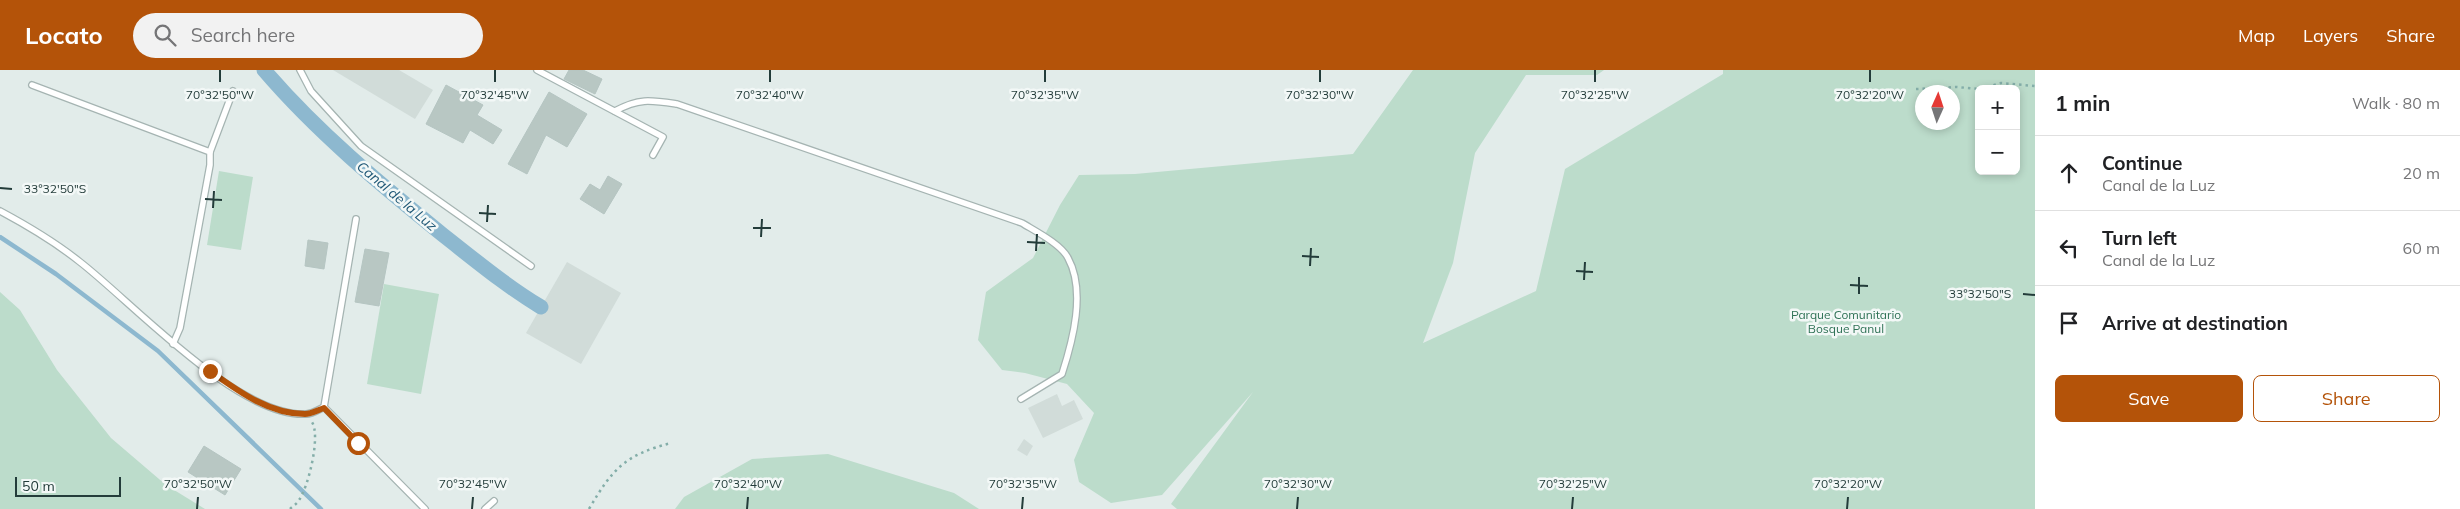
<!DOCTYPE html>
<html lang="en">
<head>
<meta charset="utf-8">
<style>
	:root { --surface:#fff; --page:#f2f2f2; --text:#202124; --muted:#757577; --line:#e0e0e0; --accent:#b45309 }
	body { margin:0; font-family:Mulish,sans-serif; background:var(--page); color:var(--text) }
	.controls { position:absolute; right:15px; top:15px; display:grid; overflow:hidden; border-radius:8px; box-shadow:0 2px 8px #0003 }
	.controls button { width:45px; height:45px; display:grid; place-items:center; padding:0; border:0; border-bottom:1px solid var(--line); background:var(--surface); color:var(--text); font:25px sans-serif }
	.compass { position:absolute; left:1915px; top:15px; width:45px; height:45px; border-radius:50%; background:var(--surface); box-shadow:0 2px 8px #0003; rotate:3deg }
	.scale { position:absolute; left:15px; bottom:12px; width:106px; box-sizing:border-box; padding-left:5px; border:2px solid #233c3a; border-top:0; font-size:14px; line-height:18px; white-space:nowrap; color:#233c3a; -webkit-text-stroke:4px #f3f8f7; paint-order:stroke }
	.stop { position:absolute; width:15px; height:15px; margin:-11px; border:4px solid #b45309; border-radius:50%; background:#fff }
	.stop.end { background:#b45309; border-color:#fff; box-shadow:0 1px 5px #0008 }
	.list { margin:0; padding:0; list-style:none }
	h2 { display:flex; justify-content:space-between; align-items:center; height:65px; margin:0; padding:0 20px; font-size:21px }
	h2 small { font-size:16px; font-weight:400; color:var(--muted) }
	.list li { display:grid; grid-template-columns:32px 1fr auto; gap:15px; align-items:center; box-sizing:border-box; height:75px; padding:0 20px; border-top:1px solid var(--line) }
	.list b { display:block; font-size:19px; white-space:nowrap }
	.list p { margin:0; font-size:16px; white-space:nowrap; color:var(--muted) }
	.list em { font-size:16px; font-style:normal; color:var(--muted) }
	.actions { display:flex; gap:10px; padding:15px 20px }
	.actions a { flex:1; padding:11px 0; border:1px solid var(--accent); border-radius:8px; text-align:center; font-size:18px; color:var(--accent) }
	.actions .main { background:var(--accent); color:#fff }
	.icon { flex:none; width:28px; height:28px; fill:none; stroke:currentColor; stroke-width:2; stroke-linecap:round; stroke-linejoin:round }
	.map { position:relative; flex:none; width:2035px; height:439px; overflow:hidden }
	header { display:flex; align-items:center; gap:30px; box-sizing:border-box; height:70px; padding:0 25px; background:var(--accent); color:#fff }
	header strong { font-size:24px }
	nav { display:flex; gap:28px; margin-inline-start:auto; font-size:18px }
	.search { width:350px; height:45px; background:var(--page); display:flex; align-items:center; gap:12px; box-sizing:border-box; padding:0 18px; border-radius:28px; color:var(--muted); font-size:19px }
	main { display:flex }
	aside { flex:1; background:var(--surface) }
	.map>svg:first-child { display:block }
</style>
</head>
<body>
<header>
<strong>Locato</strong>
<div class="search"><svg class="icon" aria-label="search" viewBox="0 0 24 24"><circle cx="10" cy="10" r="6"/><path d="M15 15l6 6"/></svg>Search here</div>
<nav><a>Map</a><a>Layers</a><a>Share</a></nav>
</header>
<main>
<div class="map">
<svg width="2035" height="439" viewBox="0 0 2035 439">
	<rect width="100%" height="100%" fill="#e2ecea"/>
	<g fill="#d1dcd9">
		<path d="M 333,0 L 399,0 L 433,20 L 415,49 Z"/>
		<path d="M 567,192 L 621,223 L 581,294 L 526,263 Z"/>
		<path d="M 1057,324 L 1062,336 L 1074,330 L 1083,349 L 1043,368 L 1028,338 Z"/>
		<path d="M 1024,369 L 1033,376 L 1027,386 L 1017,380 Z"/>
	</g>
	<g fill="#bcdccb" fill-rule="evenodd">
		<path d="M 1413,0 L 1604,0 L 1597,5 L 1526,5 L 1475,83 L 1453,193 L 1423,273 L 1536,221 L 1565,99 L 1723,4 L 1723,0 L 2035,0 L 2035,439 L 1177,439 L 1171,434 L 1253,322 L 1162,425 L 1111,433 L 1079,412 L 1074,390 L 1094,343 L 1067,314 L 1025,303 L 1002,300 L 978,270 L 986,222 L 1033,188 L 1060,135 L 1079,105 L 1135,104 L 1353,84 ZM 1979,19 L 2016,19 L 2016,101 L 1979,101 ZM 1922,22 L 1952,22 L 1952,52 L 1922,52 Z"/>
		<path d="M 219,101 L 253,107 L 241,180 L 207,175 Z"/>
		<path d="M 384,214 L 439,224 L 421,324 L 367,314 Z"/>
		<path d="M 0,222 L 20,240 L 57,300 L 111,368 L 166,415 L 205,439 L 0,439 Z"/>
		<path d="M 828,384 L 954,423 L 979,439 L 675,439 L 684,427 L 752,389 Z"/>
	</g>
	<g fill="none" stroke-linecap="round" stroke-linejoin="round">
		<path stroke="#8db8cf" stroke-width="4.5" d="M 0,167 L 56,204 L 158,281 L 321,439"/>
		<path stroke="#8db8cf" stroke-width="15" d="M 264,0 C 317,62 380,114 443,165 C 475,190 506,216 541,237"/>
	</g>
	<g fill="#b8c7c3" stroke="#b5c5c2">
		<path d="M 569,0 L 583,0 L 602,9 L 595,24 L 564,9 Z"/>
		<path d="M 446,15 L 483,35 L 477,45 L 502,60 L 493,74 L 470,60 L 463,73 L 426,54 Z"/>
		<path d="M 549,22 L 587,44 L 567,77 L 546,65 L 527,104 L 508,94 Z"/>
		<path d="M 608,106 L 622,114 L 604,144 L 580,129 L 590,114 L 600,120 Z"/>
		<path d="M 308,170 L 328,173 L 324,199 L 305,196 Z"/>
		<path d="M 365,179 L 389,183 L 379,236 L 355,232 Z"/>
		<path d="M 204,376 L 241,399 L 225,425 L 188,402 Z"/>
	</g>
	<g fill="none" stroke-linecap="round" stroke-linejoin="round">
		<defs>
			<g id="service">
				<path d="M 300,0 L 311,21 L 361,76 L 531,196"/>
				<path d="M 537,0 L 663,67 L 653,85"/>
				<path d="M 32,15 L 210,82 L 210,95 L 180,258 L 173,274"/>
				<path d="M 615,41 C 639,28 650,30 677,34 L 1022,153 C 1035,161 1061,174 1068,188 C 1086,221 1073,270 1062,304 L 1021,329"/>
				<path d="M 210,82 L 233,21"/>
				<path d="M 0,141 C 28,156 55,172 80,192 C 132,232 238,348 306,344 C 312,344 318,340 324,337 L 425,439"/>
				<path d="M 324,337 L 356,149"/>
				<path d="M 485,439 L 494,431"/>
			</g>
		</defs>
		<use href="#service" stroke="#a5b4b2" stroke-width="8"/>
		<g stroke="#84aea9" stroke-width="2.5" stroke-dasharray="2.5 4" stroke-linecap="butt">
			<path d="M 1916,19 L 1957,17 L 1979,19"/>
			<path d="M 1981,19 L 2001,13 L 2035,16"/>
			<path d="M 290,439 C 293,436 297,434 299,430 C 308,418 321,366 312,352"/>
			<path d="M 589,439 C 613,398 625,385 671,373"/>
		</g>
		<use href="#service" stroke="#fff" stroke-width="5.5"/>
	</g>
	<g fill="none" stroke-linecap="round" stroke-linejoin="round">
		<path stroke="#b45309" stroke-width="6" d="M 210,301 C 238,321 269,344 305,344 C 311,344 318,340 324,338 L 358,373"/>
	</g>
	<path fill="none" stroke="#233c3a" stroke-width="2" d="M 220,12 L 220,0M 495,12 L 495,0M 770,12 L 770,0M 1045,12 L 1045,0M 1320,12 L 1320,0M 1595,12 L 1595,0M 1870,12 L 1870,0M 0,118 L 12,119M 205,129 L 222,130M 213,138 L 214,121M 479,143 L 496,144M 487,152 L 488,135M 753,158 L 771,158M 761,167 L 762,149M 1027,172 L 1045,173M 1036,181 L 1037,164M 1302,186 L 1319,187M 1310,196 L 1311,178M 1576,201 L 1593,202M 1584,210 L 1585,192M 1850,215 L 1868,216M 1859,224 L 1859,207M 2023,224 L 2035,225M 197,439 L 198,427M 472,439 L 473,427M 747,439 L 748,427M 1022,439 L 1023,427M 1297,439 L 1298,427M 1572,439 L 1573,427M 1847,439 L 1848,427"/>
	<g text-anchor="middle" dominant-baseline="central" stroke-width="5" stroke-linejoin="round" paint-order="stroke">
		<g font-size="12" fill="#2f7256" stroke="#f3f8f7">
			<text x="1846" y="244">Parque Comunitario<tspan x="1846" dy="14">Bosque Panul</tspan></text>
		</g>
		<g font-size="14" font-style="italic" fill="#1f5776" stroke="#f3f8f7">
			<text transform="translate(397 126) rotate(40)">Canal de la Luz</text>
		</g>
	</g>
	<g font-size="12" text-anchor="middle" fill="#233c3a" stroke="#f3f8f7" stroke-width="5" stroke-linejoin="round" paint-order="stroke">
		<text x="220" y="29">70°32'50"W</text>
		<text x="495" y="29">70°32'45"W</text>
		<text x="770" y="29">70°32'40"W</text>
		<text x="1045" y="29">70°32'35"W</text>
		<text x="1320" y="29">70°32'30"W</text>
		<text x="1595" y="29">70°32'25"W</text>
		<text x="1870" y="29">70°32'20"W</text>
		<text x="55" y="123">33°32'50"S</text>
		<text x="1980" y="228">33°32'50"S</text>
		<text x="198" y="418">70°32'50"W</text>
		<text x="473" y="418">70°32'45"W</text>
		<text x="748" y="418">70°32'40"W</text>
		<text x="1023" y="418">70°32'35"W</text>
		<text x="1298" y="418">70°32'30"W</text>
		<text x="1573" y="418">70°32'25"W</text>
		<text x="1848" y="418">70°32'20"W</text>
	</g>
</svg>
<div class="controls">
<button>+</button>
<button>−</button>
</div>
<svg class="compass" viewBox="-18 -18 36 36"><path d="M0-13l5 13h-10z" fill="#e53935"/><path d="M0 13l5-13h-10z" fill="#757577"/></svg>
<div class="scale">50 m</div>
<div class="stop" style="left:358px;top:373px"></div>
<div class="stop end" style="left:210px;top:301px"></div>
</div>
<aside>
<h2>1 min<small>Walk · 80 m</small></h2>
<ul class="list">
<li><svg class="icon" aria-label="ahead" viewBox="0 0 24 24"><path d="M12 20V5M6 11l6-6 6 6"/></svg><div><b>Continue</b><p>Canal de la Luz</p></div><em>20 m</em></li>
<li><svg class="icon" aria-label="left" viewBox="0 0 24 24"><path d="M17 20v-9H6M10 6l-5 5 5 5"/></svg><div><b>Turn left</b><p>Canal de la Luz</p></div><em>60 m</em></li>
<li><svg class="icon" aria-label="arrive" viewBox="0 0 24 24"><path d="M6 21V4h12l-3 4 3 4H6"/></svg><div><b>Arrive at destination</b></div></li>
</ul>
<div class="actions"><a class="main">Save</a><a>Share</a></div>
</aside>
</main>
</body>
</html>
